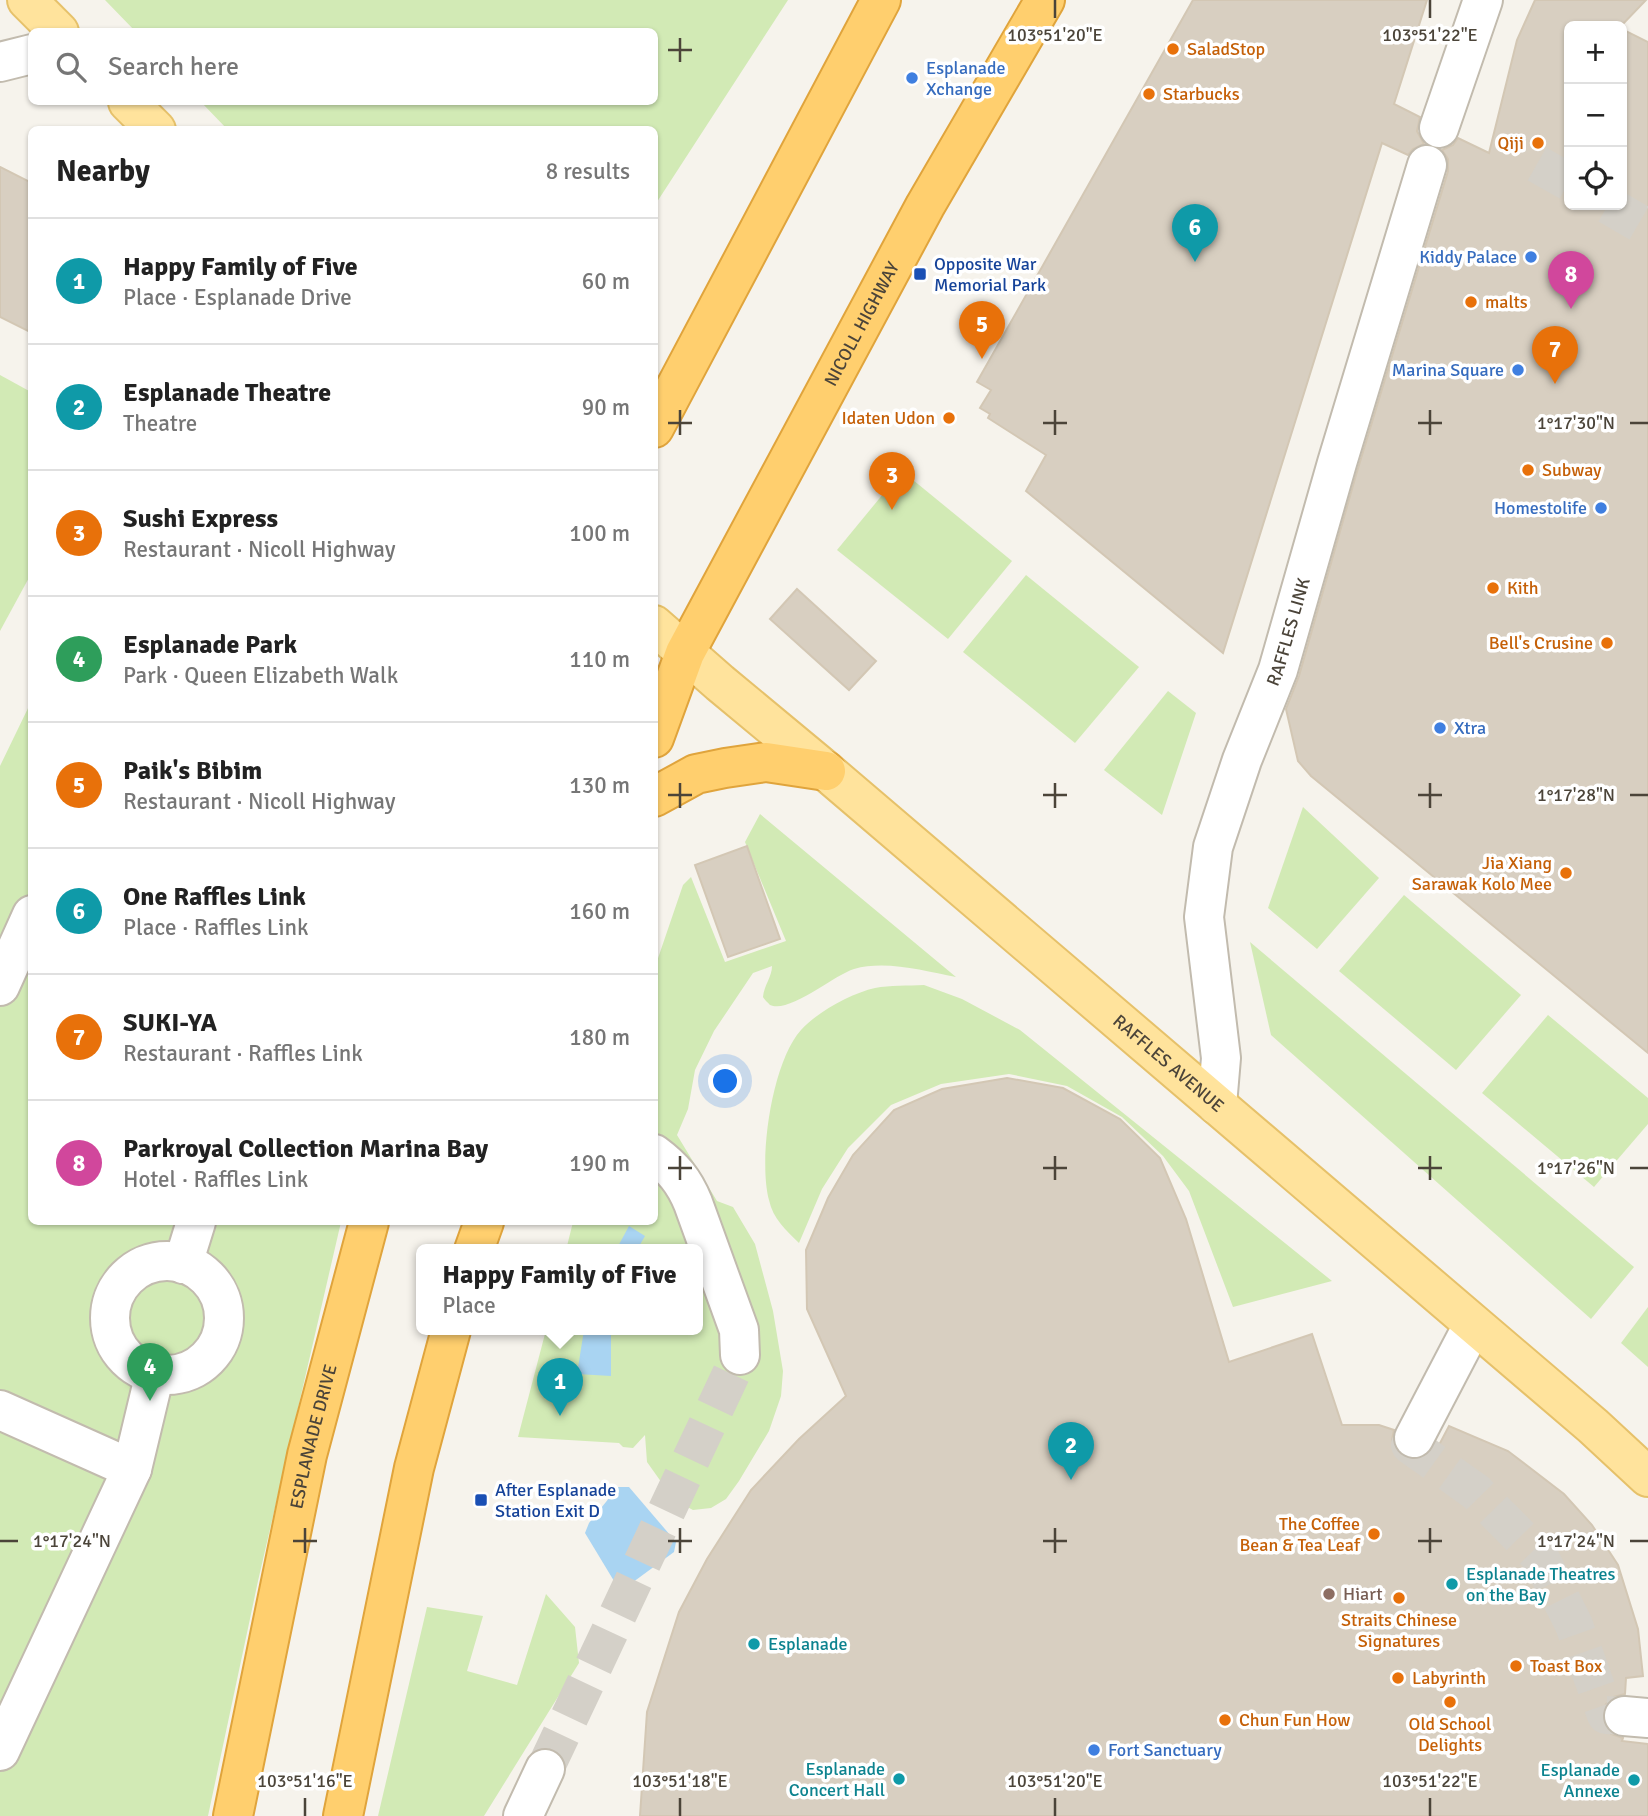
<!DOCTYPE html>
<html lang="en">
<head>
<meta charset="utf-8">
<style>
	:root { --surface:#fff; --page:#f2f2f2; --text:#222; --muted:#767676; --line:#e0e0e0; --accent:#2563eb }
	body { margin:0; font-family:Signika,sans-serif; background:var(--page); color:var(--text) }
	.controls { position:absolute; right:21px; top:21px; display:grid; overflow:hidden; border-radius:10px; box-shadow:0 2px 5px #0004 }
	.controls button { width:63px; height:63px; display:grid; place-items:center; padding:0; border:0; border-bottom:2px solid var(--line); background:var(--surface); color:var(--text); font:35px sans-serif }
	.you { position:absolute; left:726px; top:1082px; width:24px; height:24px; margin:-18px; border:5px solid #fff; border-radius:50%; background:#1a73e8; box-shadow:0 0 0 10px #1a73e833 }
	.badge { display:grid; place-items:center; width:46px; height:46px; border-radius:50%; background:var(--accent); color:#fff; font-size:23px; font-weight:700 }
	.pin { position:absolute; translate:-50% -58px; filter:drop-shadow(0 2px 4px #0008) }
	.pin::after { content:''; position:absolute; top:37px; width:24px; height:21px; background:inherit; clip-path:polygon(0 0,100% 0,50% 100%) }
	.popup { position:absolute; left:416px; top:1244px; width:287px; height:91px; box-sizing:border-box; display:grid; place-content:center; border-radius:10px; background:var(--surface); filter:drop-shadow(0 2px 5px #0005); font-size:23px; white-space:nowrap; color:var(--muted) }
	.popup b { font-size:26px; color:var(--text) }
	.popup::after { content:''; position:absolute; left:50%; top:100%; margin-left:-14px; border:14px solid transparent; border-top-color:var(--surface) }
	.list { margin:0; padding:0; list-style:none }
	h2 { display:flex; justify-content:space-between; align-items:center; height:91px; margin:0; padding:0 28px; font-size:30px }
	h2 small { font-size:23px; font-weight:400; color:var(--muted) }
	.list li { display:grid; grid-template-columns:46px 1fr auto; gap:21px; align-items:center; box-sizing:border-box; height:126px; padding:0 28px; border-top:2px solid var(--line) }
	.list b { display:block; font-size:26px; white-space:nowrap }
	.list p { margin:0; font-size:23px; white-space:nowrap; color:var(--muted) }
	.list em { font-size:23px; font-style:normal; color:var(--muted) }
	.icon { flex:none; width:38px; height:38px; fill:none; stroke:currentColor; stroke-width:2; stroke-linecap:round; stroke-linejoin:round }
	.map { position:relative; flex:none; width:1648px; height:1816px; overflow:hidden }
	.search { position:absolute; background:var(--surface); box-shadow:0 2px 5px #0004; left:28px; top:28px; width:630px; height:77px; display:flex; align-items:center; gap:18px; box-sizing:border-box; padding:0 24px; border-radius:10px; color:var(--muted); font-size:26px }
	.panel { position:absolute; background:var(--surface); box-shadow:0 2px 5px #0004; left:28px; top:126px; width:630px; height:1099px; border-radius:10px }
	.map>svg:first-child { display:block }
</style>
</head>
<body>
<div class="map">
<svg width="1648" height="1816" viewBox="0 0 1648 1816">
	<rect width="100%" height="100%" fill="#f6f3ec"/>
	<g fill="#d2eab5">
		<path d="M 105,0 L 788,0 L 655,205 L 654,130 L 227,129 L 201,102 L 654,102 L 654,32 L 135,31 Z"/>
		<path d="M 0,375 L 31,392 L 31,574 L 0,631 Z"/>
		<path d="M 902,471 L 1012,561 L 948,639 L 837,550 Z"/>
		<path d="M 1026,575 L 1139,667 L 1075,743 L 963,652 Z"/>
		<path d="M 1168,691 L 1196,713 L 1162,815 L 1104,770 Z"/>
		<path d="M 31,702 L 32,1222 L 341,1222 L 258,1581 L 208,1816 L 0,1816 L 0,766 Z"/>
		<path d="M 1303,807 L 1379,878 L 1317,949 L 1268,908 Z"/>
		<path d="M 760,814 L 956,977 C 924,971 886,960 854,969 C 834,975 789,1014 770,1005 C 769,1004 764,999 763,997 C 764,985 772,977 772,966 L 753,973 L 714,1031 L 695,1070 L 688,1109 L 677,1135 L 717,1201 L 733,1207 L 755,1244 L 773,1311 L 783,1371 L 781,1396 L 769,1431 L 739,1481 L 726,1499 L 711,1508 L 693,1510 L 674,1500 L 647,1462 L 645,1435 L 633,1448 L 623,1447 L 619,1443 L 518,1437 L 546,1330 L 698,1330 L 698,1250 L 566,1250 L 573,1222 L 654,1222 L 655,967 L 683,885 L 691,877 L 725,962 L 786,941 L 745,842 Z"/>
		<path d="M 1404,895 L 1521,995 L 1456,1070 L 1339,971 Z"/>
		<path d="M 1250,942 L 1634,1267 L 1591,1319 L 1271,1035 Z"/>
		<path d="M 924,985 L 962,999 L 1020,1030 L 1332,1281 L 1233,1307 L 1189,1191 L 1163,1156 L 1122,1117 L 1067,1086 L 1009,1074 L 941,1084 L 891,1105 L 848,1148 L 822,1189 L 799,1243 C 786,1230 773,1219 769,1200 C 758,1159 772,1062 801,1030 C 817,1012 852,993 875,988 C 890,985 908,986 924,985 Z"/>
		<path d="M 1548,1015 L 1648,1098 L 1648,1124 L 1594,1187 L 1482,1093 Z"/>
		<path d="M 1648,1307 L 1648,1367 L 1621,1343 Z"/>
		<path d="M 546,1594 L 575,1627 L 579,1663 L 484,1816 L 378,1816 L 427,1607 L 483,1616 L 467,1671 L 517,1685 Z"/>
	</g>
	<g fill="#a9d4f2">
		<path d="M 629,1226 L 645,1236 L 637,1250 L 616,1250 Z"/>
		<path d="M 584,1330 L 611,1330 L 611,1376 L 577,1374 Z"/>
		<path d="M 618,1487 L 629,1487 L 676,1542 L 674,1552 L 625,1588 L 614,1581 L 585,1533 L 589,1523 Z"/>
	</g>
	<g fill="#d8cfc1" stroke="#d3c7b4" stroke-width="2">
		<path d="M 1193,0 L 1427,0 L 1394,104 L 1420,117 L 1417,131 L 1424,144 L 1413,149 L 1408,155 L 1382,143 L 1223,653 L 1026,491 L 1046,455 L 988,418 L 990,414 L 980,408 L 991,390 L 977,382 Z"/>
		<path d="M 1535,0 L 1646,0 L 1621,26 L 1569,26 L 1569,205 L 1622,205 L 1622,29 L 1648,42 L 1648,1053 L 1311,776 L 1298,761 L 1286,709 L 1299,676 L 1356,475 L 1448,171 L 1448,159 L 1442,150 L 1453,145 L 1458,138 L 1489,153 L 1517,40 Z"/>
		<path d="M 0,167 L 32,183 L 32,333 L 0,317 Z"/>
		<path d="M 797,589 L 876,661 L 849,690 L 770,619 Z"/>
		<path d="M 747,846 L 780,939 L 728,957 L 695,865 Z"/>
		<path d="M 1007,1078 L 1063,1088 L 1120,1119 L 1160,1158 L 1186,1219 L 1229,1362 L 1312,1334 L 1342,1425 L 1379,1425 L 1394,1430 L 1392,1440 L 1396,1450 L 1403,1457 L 1414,1460 L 1426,1456 L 1435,1446 L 1438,1447 L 1449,1426 L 1508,1451 L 1564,1494 L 1592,1525 L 1618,1565 L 1638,1629 L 1643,1676 L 1626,1678 L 1625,1694 L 1614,1697 L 1606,1704 L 1602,1715 L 1604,1725 L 1611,1734 L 1623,1738 L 1622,1741 L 1648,1744 L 1648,1816 L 640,1816 L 647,1712 L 679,1612 L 707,1559 L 751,1490 L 799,1439 L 846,1396 L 807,1309 L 806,1250 L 828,1198 L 853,1155 L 894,1110 L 942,1089 Z"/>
	</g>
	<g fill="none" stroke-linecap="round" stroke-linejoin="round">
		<g stroke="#d4d0c8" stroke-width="38" stroke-dasharray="38 19" stroke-linecap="butt">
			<path d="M 1537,164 L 1569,182"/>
			<path d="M 1608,205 L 1639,223"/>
			<path d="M 1414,1438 L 1410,1445 L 1476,1492 L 1540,1557 L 1574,1625 L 1606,1715 L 1624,1716"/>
			<path d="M 545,1769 L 740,1355"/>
		</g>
		<defs>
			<g id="minor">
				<path d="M 0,62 L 32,54"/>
				<path d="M 1439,128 L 1483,0"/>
				<path d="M 0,986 L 32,915"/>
				<path id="s1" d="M 1217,1105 L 1221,1058 L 1204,917 L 1213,847 L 1242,760 L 1278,670 L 1337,463 L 1427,165"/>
				<path d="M 654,1154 C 673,1168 684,1181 693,1203 L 739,1330 L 740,1355"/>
				<circle cx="167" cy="1318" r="57"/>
				<path d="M 183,1264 L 196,1222"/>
				<path d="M 0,1410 L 132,1469"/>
				<path d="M 1414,1438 L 1473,1325"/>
				<path d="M 1624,1716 L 1648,1718"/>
				<path d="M 0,1751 L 132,1469 L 155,1373"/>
				<path d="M 523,1816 L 545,1769"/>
			</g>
			<g id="major">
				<path d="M 27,0 L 59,32"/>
				<path d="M 128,102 L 156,130"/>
				<path id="s2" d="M 654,625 L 720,683 L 826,771 L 1593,1426 L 1648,1477"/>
			</g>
			<g id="highway">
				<path d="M 654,428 L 881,0"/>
				<path id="s3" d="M 654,738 L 685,653 L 925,206 L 1045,0"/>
				<path d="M 654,797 L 696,774 L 725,768 L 766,762 L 826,771"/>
				<path d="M 474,1250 L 484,1222"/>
				<path id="s4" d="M 233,1816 L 307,1455 L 369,1222"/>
				<path d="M 343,1816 L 414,1468 L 451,1330"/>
			</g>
		</defs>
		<use href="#minor" stroke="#c2bbae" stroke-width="42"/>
		<use href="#major" stroke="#e6c16a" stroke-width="42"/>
		<use href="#highway" stroke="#e0a43c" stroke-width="42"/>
		<use href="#minor" stroke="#fff" stroke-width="38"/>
		<use href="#major" stroke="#ffe39c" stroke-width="38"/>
		<use href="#highway" stroke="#ffcf6e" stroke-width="38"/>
	</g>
	<path fill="none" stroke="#4b4439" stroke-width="2.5" d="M 1055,0 L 1055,18M 1430,0 L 1430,18M 680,38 L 680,62M 668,50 L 692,50M 680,410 L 680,435M 1055,410 L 1055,435M 1430,410 L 1430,435M 668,423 L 692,423M 1043,423 L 1067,423M 1418,423 L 1442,423M 1630,423 L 1648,423M 680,783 L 680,808M 1055,783 L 1055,808M 1430,783 L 1430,808M 668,795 L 692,795M 1043,795 L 1067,795M 1418,795 L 1442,795M 1630,795 L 1648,795M 680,1156 L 680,1180M 1055,1156 L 1055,1180M 1430,1156 L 1430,1180M 668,1168 L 692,1168M 1043,1168 L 1067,1168M 1418,1168 L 1442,1168M 1630,1168 L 1648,1168M 305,1528 L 305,1553M 680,1528 L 680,1553M 1055,1528 L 1055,1553M 1430,1528 L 1430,1553M 0,1541 L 18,1541M 293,1541 L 317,1541M 668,1541 L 692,1541M 1043,1541 L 1067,1541M 1418,1541 L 1442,1541M 1630,1541 L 1648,1541M 305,1798 L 305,1816M 680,1798 L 680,1816M 1055,1798 L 1055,1816M 1430,1798 L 1430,1816"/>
	<g fill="#e8710a" stroke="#fff" stroke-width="2.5">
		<circle cx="1173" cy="49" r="7"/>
		<circle cx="1149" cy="94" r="7"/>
		<circle cx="1538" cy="143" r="7"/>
		<circle cx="1471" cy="302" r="7"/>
		<circle cx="949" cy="418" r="7"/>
		<circle cx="1528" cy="470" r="7"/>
		<circle cx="1493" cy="588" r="7"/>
		<circle cx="1607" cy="643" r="7"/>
		<circle cx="1566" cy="873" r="7"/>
		<circle cx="1374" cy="1534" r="7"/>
		<circle cx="1399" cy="1598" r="7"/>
		<circle cx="1516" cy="1666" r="7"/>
		<circle cx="1398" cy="1678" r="7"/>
		<circle cx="1450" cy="1702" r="7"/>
		<circle cx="1225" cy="1720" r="7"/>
	</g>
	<g fill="#3f7fe0" stroke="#fff" stroke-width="2.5">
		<circle cx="912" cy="78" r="7"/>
		<circle cx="1531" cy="257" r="7"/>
		<circle cx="1518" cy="370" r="7"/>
		<circle cx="1601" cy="508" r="7"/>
		<circle cx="1440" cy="728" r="7"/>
		<circle cx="1094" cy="1750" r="7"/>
	</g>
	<g fill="#1a4fb4" stroke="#fff" stroke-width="2.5">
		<rect x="913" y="267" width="14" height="14" rx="3.5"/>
		<rect x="474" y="1493" width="14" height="14" rx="3.5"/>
	</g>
	<g fill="#0f9aa8" stroke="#fff" stroke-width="2.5">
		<circle cx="1452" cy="1584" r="7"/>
		<circle cx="754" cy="1644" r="7"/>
		<circle cx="899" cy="1779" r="7"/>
		<circle cx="1634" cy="1780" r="7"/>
	</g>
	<circle fill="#8d6e63" stroke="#fff" stroke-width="2.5" cx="1329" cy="1594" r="7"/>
	<g text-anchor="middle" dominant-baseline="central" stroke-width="7" stroke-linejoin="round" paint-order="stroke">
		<g font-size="18" fill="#c56008" stroke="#fff" text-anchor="start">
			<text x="1187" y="49">SaladStop</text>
			<text x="1163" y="94">Starbucks</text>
			<text x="1524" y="143" text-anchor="end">Qiji</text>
			<text x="1485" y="302">malts</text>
			<text x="935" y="418" text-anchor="end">Idaten Udon</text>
			<text x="1542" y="470">Subway</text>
			<text x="1507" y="588">Kith</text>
			<text x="1593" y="643" text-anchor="end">Bell's Crusine</text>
			<text x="1552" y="863" text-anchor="end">Jia Xiang<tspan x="1552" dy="21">Sarawak Kolo Mee</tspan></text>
			<text x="1360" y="1524" text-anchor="end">The Coffee<tspan x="1360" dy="21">Bean &amp; Tea Leaf</tspan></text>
			<text x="1399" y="1620" text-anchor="middle">Straits Chinese<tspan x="1399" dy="21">Signatures</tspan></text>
			<text x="1530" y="1666">Toast Box</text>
			<text x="1412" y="1678">Labyrinth</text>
			<text x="1239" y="1720">Chun Fun How</text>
			<text x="1450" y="1724" text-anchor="middle">Old School<tspan x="1450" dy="21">Delights</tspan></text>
		</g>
		<g font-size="18" fill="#366cbe" stroke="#fff" text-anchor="start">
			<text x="926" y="68">Esplanade<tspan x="926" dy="21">Xchange</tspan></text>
			<text x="1517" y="257" text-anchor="end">Kiddy Palace</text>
			<text x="1504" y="370" text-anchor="end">Marina Square</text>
			<text x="1587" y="508" text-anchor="end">Homestolife</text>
			<text x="1454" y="728">Xtra</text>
			<text x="1108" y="1750">Fort Sanctuary</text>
		</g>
		<g font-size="18" fill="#164399" stroke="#fff" text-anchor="start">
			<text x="934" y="264">Opposite War<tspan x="934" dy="21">Memorial Park</tspan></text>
			<text x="495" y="1490">After Esplanade<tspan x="495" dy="21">Station Exit D</tspan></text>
		</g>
		<g font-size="18" fill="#4b4439" stroke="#fff">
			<text stroke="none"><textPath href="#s3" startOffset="464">NICOLL HIGHWAY</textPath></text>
			<text stroke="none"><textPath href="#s1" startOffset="488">RAFFLES LINK</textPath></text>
			<text stroke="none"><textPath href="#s2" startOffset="676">RAFFLES AVENUE</textPath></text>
			<text stroke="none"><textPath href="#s4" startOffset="388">ESPLANADE DRIVE</textPath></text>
		</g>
		<g font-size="18" fill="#0d838f" stroke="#fff" text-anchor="start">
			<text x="1466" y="1574">Esplanade Theatres<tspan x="1466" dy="21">on the Bay</tspan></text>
			<text x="768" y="1644">Esplanade</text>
			<text x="885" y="1769" text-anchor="end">Esplanade<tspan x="885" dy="21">Concert Hall</tspan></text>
			<text x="1620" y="1770" text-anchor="end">Esplanade<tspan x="1620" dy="21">Annexe</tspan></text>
		</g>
		<g font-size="18" fill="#785e54" stroke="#fff" text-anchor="start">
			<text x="1343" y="1594">Hiart</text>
		</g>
	</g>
	<g font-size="18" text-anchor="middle" fill="#4b4439" stroke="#fff" stroke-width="7" stroke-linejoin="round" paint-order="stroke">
		<text x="1055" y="41">103°51'20"E</text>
		<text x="1430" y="41">103°51'22"E</text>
		<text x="1576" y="429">1°17'30"N</text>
		<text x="1576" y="801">1°17'28"N</text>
		<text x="1576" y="1174">1°17'26"N</text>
		<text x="72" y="1547">1°17'24"N</text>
		<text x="1576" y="1547">1°17'24"N</text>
		<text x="305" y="1787">103°51'16"E</text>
		<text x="680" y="1787">103°51'18"E</text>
		<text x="1055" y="1787">103°51'20"E</text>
		<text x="1430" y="1787">103°51'22"E</text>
	</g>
</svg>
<div class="controls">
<button>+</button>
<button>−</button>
<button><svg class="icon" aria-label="locate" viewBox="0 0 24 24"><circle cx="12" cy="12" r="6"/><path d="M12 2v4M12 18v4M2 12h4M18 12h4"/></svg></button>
</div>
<div class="you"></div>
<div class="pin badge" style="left:560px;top:1416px;background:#0f9aa8">1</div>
<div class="popup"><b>Happy Family of Five</b>Place</div>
<div class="pin badge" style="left:1071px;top:1480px;background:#0f9aa8">2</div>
<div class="pin badge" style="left:892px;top:510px;background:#e8710a">3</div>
<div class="pin badge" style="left:150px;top:1401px;background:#2e9e5b">4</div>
<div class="pin badge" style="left:982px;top:359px;background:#e8710a">5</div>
<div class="pin badge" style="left:1195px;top:262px;background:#0f9aa8">6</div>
<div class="pin badge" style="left:1555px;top:384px;background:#e8710a">7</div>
<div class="pin badge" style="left:1571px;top:309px;background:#d1479c">8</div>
<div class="search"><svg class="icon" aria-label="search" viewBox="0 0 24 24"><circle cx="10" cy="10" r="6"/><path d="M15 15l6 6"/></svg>Search here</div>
<section class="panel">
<h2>Nearby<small>8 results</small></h2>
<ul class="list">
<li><span class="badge" style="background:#0f9aa8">1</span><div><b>Happy Family of Five</b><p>Place · Esplanade Drive</p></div><em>60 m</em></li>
<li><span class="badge" style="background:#0f9aa8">2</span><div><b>Esplanade Theatre</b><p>Theatre</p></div><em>90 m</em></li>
<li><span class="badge" style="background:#e8710a">3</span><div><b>Sushi Express</b><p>Restaurant · Nicoll Highway</p></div><em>100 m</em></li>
<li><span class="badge" style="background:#2e9e5b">4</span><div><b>Esplanade Park</b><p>Park · Queen Elizabeth Walk</p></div><em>110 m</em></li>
<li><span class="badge" style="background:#e8710a">5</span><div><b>Paik's Bibim</b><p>Restaurant · Nicoll Highway</p></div><em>130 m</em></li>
<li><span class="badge" style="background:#0f9aa8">6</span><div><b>One Raffles Link</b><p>Place · Raffles Link</p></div><em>160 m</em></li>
<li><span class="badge" style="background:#e8710a">7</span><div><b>SUKI-YA</b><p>Restaurant · Raffles Link</p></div><em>180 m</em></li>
<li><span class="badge" style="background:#d1479c">8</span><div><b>Parkroyal Collection Marina Bay</b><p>Hotel · Raffles Link</p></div><em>190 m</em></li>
</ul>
</section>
</div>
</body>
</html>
